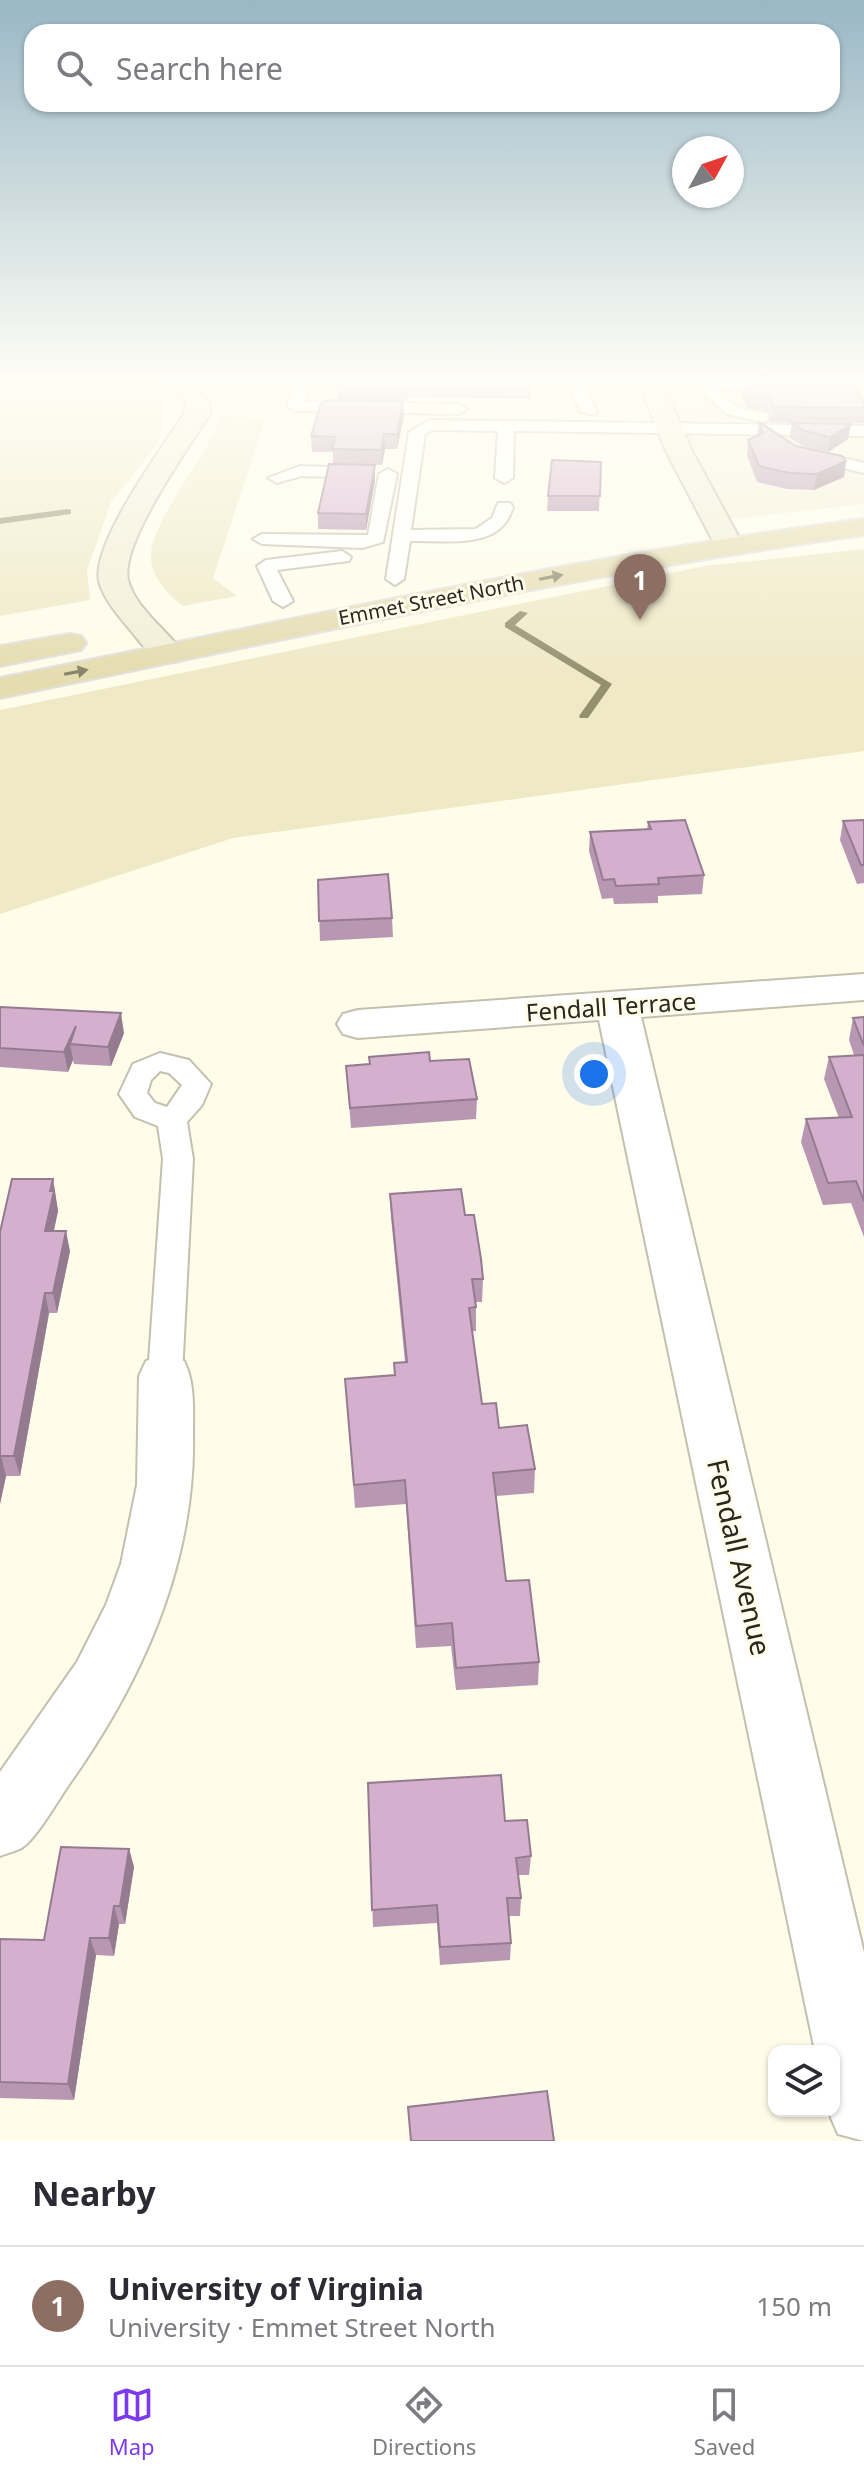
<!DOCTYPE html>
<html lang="en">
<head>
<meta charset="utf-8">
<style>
	:root { --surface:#fff; --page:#f2f2f3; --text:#2b2b33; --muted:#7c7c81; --line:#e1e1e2; --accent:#7c3aed }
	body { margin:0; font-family:"Noto Sans",sans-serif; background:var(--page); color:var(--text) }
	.controls { position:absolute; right:24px; bottom:24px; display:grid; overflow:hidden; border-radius:16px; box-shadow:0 2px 6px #0004 }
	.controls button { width:72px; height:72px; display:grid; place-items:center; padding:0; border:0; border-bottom:2px solid var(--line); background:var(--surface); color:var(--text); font:40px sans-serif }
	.compass { position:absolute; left:672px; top:136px; width:72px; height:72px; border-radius:50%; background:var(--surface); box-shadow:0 2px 6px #0004; rotate:50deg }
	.you { position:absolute; left:594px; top:1074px; width:28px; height:28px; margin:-20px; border:6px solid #fff; border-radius:50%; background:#1a73e8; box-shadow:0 0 0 12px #1a73e833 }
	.badge { display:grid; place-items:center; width:52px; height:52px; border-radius:50%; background:var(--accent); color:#fff; font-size:26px; font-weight:700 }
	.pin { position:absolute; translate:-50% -66px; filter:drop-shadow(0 2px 4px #0008) }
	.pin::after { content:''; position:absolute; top:42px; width:28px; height:24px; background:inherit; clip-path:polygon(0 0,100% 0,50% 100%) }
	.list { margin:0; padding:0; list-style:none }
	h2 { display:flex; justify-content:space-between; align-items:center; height:104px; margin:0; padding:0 32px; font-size:34px }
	h2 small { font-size:26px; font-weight:400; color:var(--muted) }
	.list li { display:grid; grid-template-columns:52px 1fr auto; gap:24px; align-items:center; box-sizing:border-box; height:120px; padding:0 32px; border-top:2px solid var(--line) }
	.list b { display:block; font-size:30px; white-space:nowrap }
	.list p { margin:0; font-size:26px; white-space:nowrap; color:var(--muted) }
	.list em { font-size:26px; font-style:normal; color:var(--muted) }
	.icon { flex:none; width:44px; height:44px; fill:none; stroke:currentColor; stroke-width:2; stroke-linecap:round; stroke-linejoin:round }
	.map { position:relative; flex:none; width:864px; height:2141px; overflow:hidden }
	.search { position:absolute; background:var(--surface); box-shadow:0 2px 6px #0004; left:24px; right:24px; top:24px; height:88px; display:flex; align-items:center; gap:20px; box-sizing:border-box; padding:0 28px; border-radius:24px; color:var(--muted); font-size:30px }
	.sheet { height:224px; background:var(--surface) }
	nav { display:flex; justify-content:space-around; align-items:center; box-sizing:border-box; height:112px; border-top:2px solid var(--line); background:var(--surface); font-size:22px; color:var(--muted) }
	nav a { display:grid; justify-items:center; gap:4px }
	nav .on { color:var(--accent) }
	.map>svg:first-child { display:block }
</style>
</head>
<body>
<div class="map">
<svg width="864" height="2141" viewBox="0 0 864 2141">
	<rect width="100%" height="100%" fill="#fffcea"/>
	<path fill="#f5f0d7" d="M 649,379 L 864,379 L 864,504 L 716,521 L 679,451 Z"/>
	<g fill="#efe9c6">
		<path d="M 0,379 L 155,379 L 167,390 L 159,442 L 111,502 L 87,570 L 90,600 L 0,616 Z"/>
		<path d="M 222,416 L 266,418 L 213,578 L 237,596 L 183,606 C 168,594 150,576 151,555 C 152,520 208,454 222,416 Z"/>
		<path d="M 864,549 L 864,751 L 233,838 L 0,914 L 0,710 L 705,566 Z"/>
	</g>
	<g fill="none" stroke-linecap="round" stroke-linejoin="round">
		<g fill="#948f6e" fill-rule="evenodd">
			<path d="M 68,509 L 71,510 L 71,514 L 0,524 L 0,518 Z"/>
			<path d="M 520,611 L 528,613 L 515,625 L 612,684 L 588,718 L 580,718 L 579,716 L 601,685 L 505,627 L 505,623 Z"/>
		</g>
		<defs>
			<g id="lane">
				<path d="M 296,379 L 312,379 L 304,401 L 459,404 L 467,409 L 459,414 L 295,411 L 287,406 Z"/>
				<path d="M 577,379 L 593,379 L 587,390 L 597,412 L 595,415 L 581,412 L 571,390 Z"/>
				<path d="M 803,379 L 864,379 L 864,387 L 717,390 L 738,408 L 768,414 L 768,420 L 762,422 L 727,414 L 701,391 L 704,383 L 709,381 Z"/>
				<path d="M 430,420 L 864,426 L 864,436 L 514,431 L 513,478 L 504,483 L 495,478 L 498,431 L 433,430 L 425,434 L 411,530 L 476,529 L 492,518 L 498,503 L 510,503 L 513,507 C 501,551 446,540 410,541 L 404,579 L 395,585 L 386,579 L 409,432 Z"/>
				<path d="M 810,450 L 864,463 L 864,473 L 804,459 L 804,451 Z"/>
				<path d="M 300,466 L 363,468 L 372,473 L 363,478 L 301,476 L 277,483 L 268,478 Z"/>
				<path d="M 388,469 L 397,474 L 383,542 L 362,548 L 262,544 L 253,539 L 262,534 L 368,535 L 379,474 Z"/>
				<path d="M 342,551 L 351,557 L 349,561 L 277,570 L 293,601 L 283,607 L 273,601 L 257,566 L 266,560 Z"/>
				<path d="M 160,1053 L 189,1060 L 211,1084 L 202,1105 L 187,1122 L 193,1159 L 182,1376 L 177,1385 L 165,1389 L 153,1385 L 148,1376 L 163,1159 L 158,1126 L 135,1117 L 119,1094 L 133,1064 ZM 160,1071 L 169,1073 L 182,1085 L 167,1107 L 155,1103 L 147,1093 L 151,1080 Z"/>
			</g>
			<g id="street">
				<path d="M 864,974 L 864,1000 L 641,1017 L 864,1953 L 864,2141 L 838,2134 L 828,2111 L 834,2111 L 834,2051 L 815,2051 L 599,1020 L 358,1038 L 343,1034 L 337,1024 L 343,1014 L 358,1010 Z"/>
				<path d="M 165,1355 L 184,1361 C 195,1383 193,1408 193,1433 C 196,1561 143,1680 70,1783 C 58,1800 38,1836 23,1847 C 17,1851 7,1853 0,1856 L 0,1772 L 77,1662 L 106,1605 L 121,1564 L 137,1485 L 139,1376 L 146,1361 Z"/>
			</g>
			<g id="secondary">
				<path d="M 166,379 L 191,379 L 210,404 L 210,414 C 189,447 120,543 128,580 C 135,608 168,631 184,654 L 179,661 C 157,666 149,653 136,637 C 123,621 104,601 99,581 C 91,544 163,446 184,414 L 186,405 Z"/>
				<path d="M 637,379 L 661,379 L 692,451 L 743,545 L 739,551 L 719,551 L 715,545 L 666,451 Z"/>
			</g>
			<g id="primary">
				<path d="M 864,519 L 864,535 C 573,575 287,639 0,698 L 0,678 C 287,621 574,557 864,519 Z"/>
				<path d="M 70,634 L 81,636 L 86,643 L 81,650 L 0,666 L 0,646 Z"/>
			</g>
		</defs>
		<use href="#lane" stroke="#c3c0af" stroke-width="4"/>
		<use href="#street" stroke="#c3c0af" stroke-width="4"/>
		<use href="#secondary" stroke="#c3c0af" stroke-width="4"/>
		<use href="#primary" stroke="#e1e1e0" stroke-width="4"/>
		<use href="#lane" fill="#fff" fill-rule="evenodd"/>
		<use href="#street" fill="#fff" fill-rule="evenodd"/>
		<use href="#secondary" fill="#f2eed7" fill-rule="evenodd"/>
		<use href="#primary" fill="#e5dcb0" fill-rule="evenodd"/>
	</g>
	<g fill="#b797b1">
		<path d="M 336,379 L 532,379 L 531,399 L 407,397 L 407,400 L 337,399 Z"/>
		<path d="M 743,379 L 864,403 L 864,423 L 770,422 L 770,412 L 746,407 L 741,392 Z"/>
		<path d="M 403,401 L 404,416 L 397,449 L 385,449 L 382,465 L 333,464 L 333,452 L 312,452 L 311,436 Z"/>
		<path d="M 759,422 L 796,446 L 846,461 L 844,477 L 814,490 L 787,489 L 757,482 L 747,455 L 748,440 L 757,435 Z"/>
		<path d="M 792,423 L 848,439 L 828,452 L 803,446 L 790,438 Z"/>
		<path d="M 601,462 L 599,511 L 547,511 L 548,496 Z"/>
		<path d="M 375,465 L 375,481 L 366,530 L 318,529 L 318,513 Z"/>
		<path d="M 864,820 L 864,883 L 857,884 L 840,840 L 843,821 Z"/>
		<path d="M 648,822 L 704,875 L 702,894 L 658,896 L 658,903 L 614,904 L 613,898 L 602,899 L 589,851 L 590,832 L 647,830 Z"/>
		<path d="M 318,880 L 392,918 L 393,937 L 320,941 Z"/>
		<path d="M 0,1007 L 124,1033 L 111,1066 L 74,1064 L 73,1060 L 68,1072 L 0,1067 Z"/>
		<path d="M 864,1017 L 864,1237 L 851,1203 L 823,1205 L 801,1142 L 806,1119 L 839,1118 L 824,1079 L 829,1057 L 854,1055 L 849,1040 L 853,1018 Z"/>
		<path d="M 430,1061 L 477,1099 L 476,1119 L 351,1128 L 346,1066 Z"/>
		<path d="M 53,1179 L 58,1211 L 54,1231 L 70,1251 L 57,1313 L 49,1313 L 20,1476 L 6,1476 L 0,1504 L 0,1232 Z"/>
		<path d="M 390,1194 L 465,1215 L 483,1279 L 482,1302 L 476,1302 L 476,1331 L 472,1331 L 482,1404 L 499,1428 L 535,1469 L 534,1493 L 496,1496 L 506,1581 L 539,1662 L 538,1685 L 456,1690 L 451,1646 L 416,1648 L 406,1504 L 355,1508 L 345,1379 L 394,1375 L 394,1363 L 405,1362 L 391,1217 Z"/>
		<path d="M 368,1783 L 505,1821 L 531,1856 L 529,1875 L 518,1875 L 521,1898 L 520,1916 L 509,1916 L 511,1943 L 510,1960 L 440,1965 L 437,1923 L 373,1927 Z"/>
		<path d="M 129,1849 L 134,1867 L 125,1924 L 119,1924 L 114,1956 L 96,1955 L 74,2100 L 0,2098 L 0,1939 L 44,1940 Z"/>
	</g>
	<g fill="#957b90">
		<path d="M 403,401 L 404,416 L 397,449 L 397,434 Z"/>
		<path d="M 851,424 L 848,439 L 828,452 L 830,437 Z"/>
		<path d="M 384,434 L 385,449 L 382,465 L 381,450 Z"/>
		<path d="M 846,461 L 844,477 L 814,490 L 817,474 Z"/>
		<path d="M 375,465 L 375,481 L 366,530 L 366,514 Z"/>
		<path d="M 121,1013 L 124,1033 L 111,1066 L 108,1047 Z"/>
		<path d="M 76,1026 L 70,1044 L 73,1060 L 68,1072 L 64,1052 Z"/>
		<path d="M 53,1179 L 58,1211 L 49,1251 L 45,1231 Z"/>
		<path d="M 66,1231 L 70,1251 L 57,1313 L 53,1293 Z"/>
		<path d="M 45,1293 L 49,1313 L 20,1476 L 14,1456 Z"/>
		<path d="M 1,1456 L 6,1476 L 0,1504 L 0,1460 Z"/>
		<path d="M 129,1849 L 134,1867 L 125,1924 L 120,1906 Z"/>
		<path d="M 114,1906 L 119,1924 L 114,1956 L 109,1938 Z"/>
		<path d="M 90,1938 L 96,1955 L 74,2100 L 68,2084 Z"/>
	</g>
	<g fill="#d5b0ce" stroke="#957b90" stroke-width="2">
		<path d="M 743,379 L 852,379 L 864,403 L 864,408 L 772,407 L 772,397 L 748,392 Z"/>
		<path d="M 332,400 L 403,401 L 397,434 L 384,434 L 381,450 L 332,449 L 335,437 L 311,436 L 321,403 Z"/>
		<path d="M 759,422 L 796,446 L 842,456 L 846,461 L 817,474 L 789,473 L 759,466 L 748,440 L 763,433 Z"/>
		<path d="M 792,423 L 851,424 L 830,437 L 805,431 Z"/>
		<path d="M 552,460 L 601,462 L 600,496 L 548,496 Z"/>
		<path d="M 329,464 L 375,465 L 366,514 L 318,513 Z"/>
		<path d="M 685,820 L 704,875 L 658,878 L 659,884 L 616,886 L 614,879 L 603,880 L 590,832 L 651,829 L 648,822 Z"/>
		<path d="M 864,820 L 864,865 L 861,865 L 843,821 Z"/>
		<path d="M 388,874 L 392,918 L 319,921 L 318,880 Z"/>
		<path d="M 0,1007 L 121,1013 L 108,1047 L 70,1044 L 76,1026 L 64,1052 L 0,1048 Z"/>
		<path d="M 864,1017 L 864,1046 L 853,1018 Z"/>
		<path d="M 429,1052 L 430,1061 L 469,1059 L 477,1099 L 350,1108 L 346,1066 L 370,1064 L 369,1057 Z"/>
		<path d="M 864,1055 L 864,1201 L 856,1181 L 828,1183 L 806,1119 L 852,1117 L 829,1057 Z"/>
		<path d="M 12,1179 L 53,1179 L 50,1191 L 54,1191 L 45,1231 L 66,1231 L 53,1293 L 45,1293 L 14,1456 L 1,1456 L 0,1460 L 0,1232 Z"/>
		<path d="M 461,1189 L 465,1215 L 474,1215 L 481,1259 L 483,1279 L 472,1279 L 476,1307 L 469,1308 L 482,1404 L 496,1403 L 499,1428 L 527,1425 L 535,1469 L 493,1473 L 506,1581 L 529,1580 L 539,1662 L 456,1668 L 452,1623 L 416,1626 L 405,1480 L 354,1485 L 345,1379 L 395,1375 L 394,1363 L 407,1362 L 390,1194 Z"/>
		<path d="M 501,1775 L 505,1821 L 527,1820 L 531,1856 L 516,1858 L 521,1898 L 507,1898 L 511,1943 L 440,1947 L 437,1905 L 372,1910 L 368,1783 Z"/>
		<path d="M 61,1847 L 129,1849 L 120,1906 L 114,1906 L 109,1938 L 90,1938 L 68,2084 L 0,2082 L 0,1939 L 44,1940 Z"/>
		<path d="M 547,2091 L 554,2141 L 411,2141 L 408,2107 Z"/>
	</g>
	<defs><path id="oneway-solid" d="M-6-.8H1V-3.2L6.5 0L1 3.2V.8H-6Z" transform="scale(2)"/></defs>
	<g fill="#868268">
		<use href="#oneway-solid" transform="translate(551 577) rotate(-11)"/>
		<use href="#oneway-solid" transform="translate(76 672) rotate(-11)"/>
	</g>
	<linearGradient id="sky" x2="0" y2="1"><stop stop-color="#99b7c5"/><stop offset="0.56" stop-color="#fffef6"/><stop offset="1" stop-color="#fffef6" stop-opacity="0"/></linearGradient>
	<rect width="864" height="679" fill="url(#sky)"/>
	<g text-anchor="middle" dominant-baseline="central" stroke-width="6" stroke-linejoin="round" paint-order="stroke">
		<g font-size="20" fill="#282720" stroke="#fffcea">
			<text transform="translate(431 600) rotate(-11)">Emmet Street North</text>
		</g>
		<g font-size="24" fill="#282720" stroke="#fffcea">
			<text transform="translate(611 1006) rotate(-4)">Fendall Terrace</text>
		</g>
		<g font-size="28" fill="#282720" stroke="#fffcea">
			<text transform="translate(740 1557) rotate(77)">Fendall Avenue</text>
		</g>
	</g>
</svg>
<div class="controls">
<button><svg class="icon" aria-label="layers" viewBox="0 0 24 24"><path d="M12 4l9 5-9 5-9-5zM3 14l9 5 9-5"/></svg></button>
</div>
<svg class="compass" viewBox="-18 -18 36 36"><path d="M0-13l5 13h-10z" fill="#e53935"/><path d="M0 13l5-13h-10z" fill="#7c7c81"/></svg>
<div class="you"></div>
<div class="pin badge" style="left:640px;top:620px;background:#8d6e63">1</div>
<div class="search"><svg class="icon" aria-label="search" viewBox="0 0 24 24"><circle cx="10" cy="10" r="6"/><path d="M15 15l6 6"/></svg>Search here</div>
</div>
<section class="sheet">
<h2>Nearby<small></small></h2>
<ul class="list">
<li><span class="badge" style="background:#8d6e63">1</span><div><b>University of Virginia</b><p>University · Emmet Street North</p></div><em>150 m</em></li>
</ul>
</section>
<nav>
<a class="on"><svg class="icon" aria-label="map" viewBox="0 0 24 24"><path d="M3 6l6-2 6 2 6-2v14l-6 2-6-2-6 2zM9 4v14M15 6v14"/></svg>Map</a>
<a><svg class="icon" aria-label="directions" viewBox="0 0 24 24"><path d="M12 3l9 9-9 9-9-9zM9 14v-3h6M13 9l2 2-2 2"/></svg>Directions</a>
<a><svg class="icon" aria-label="saved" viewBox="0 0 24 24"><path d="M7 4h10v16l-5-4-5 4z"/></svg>Saved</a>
</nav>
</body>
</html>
